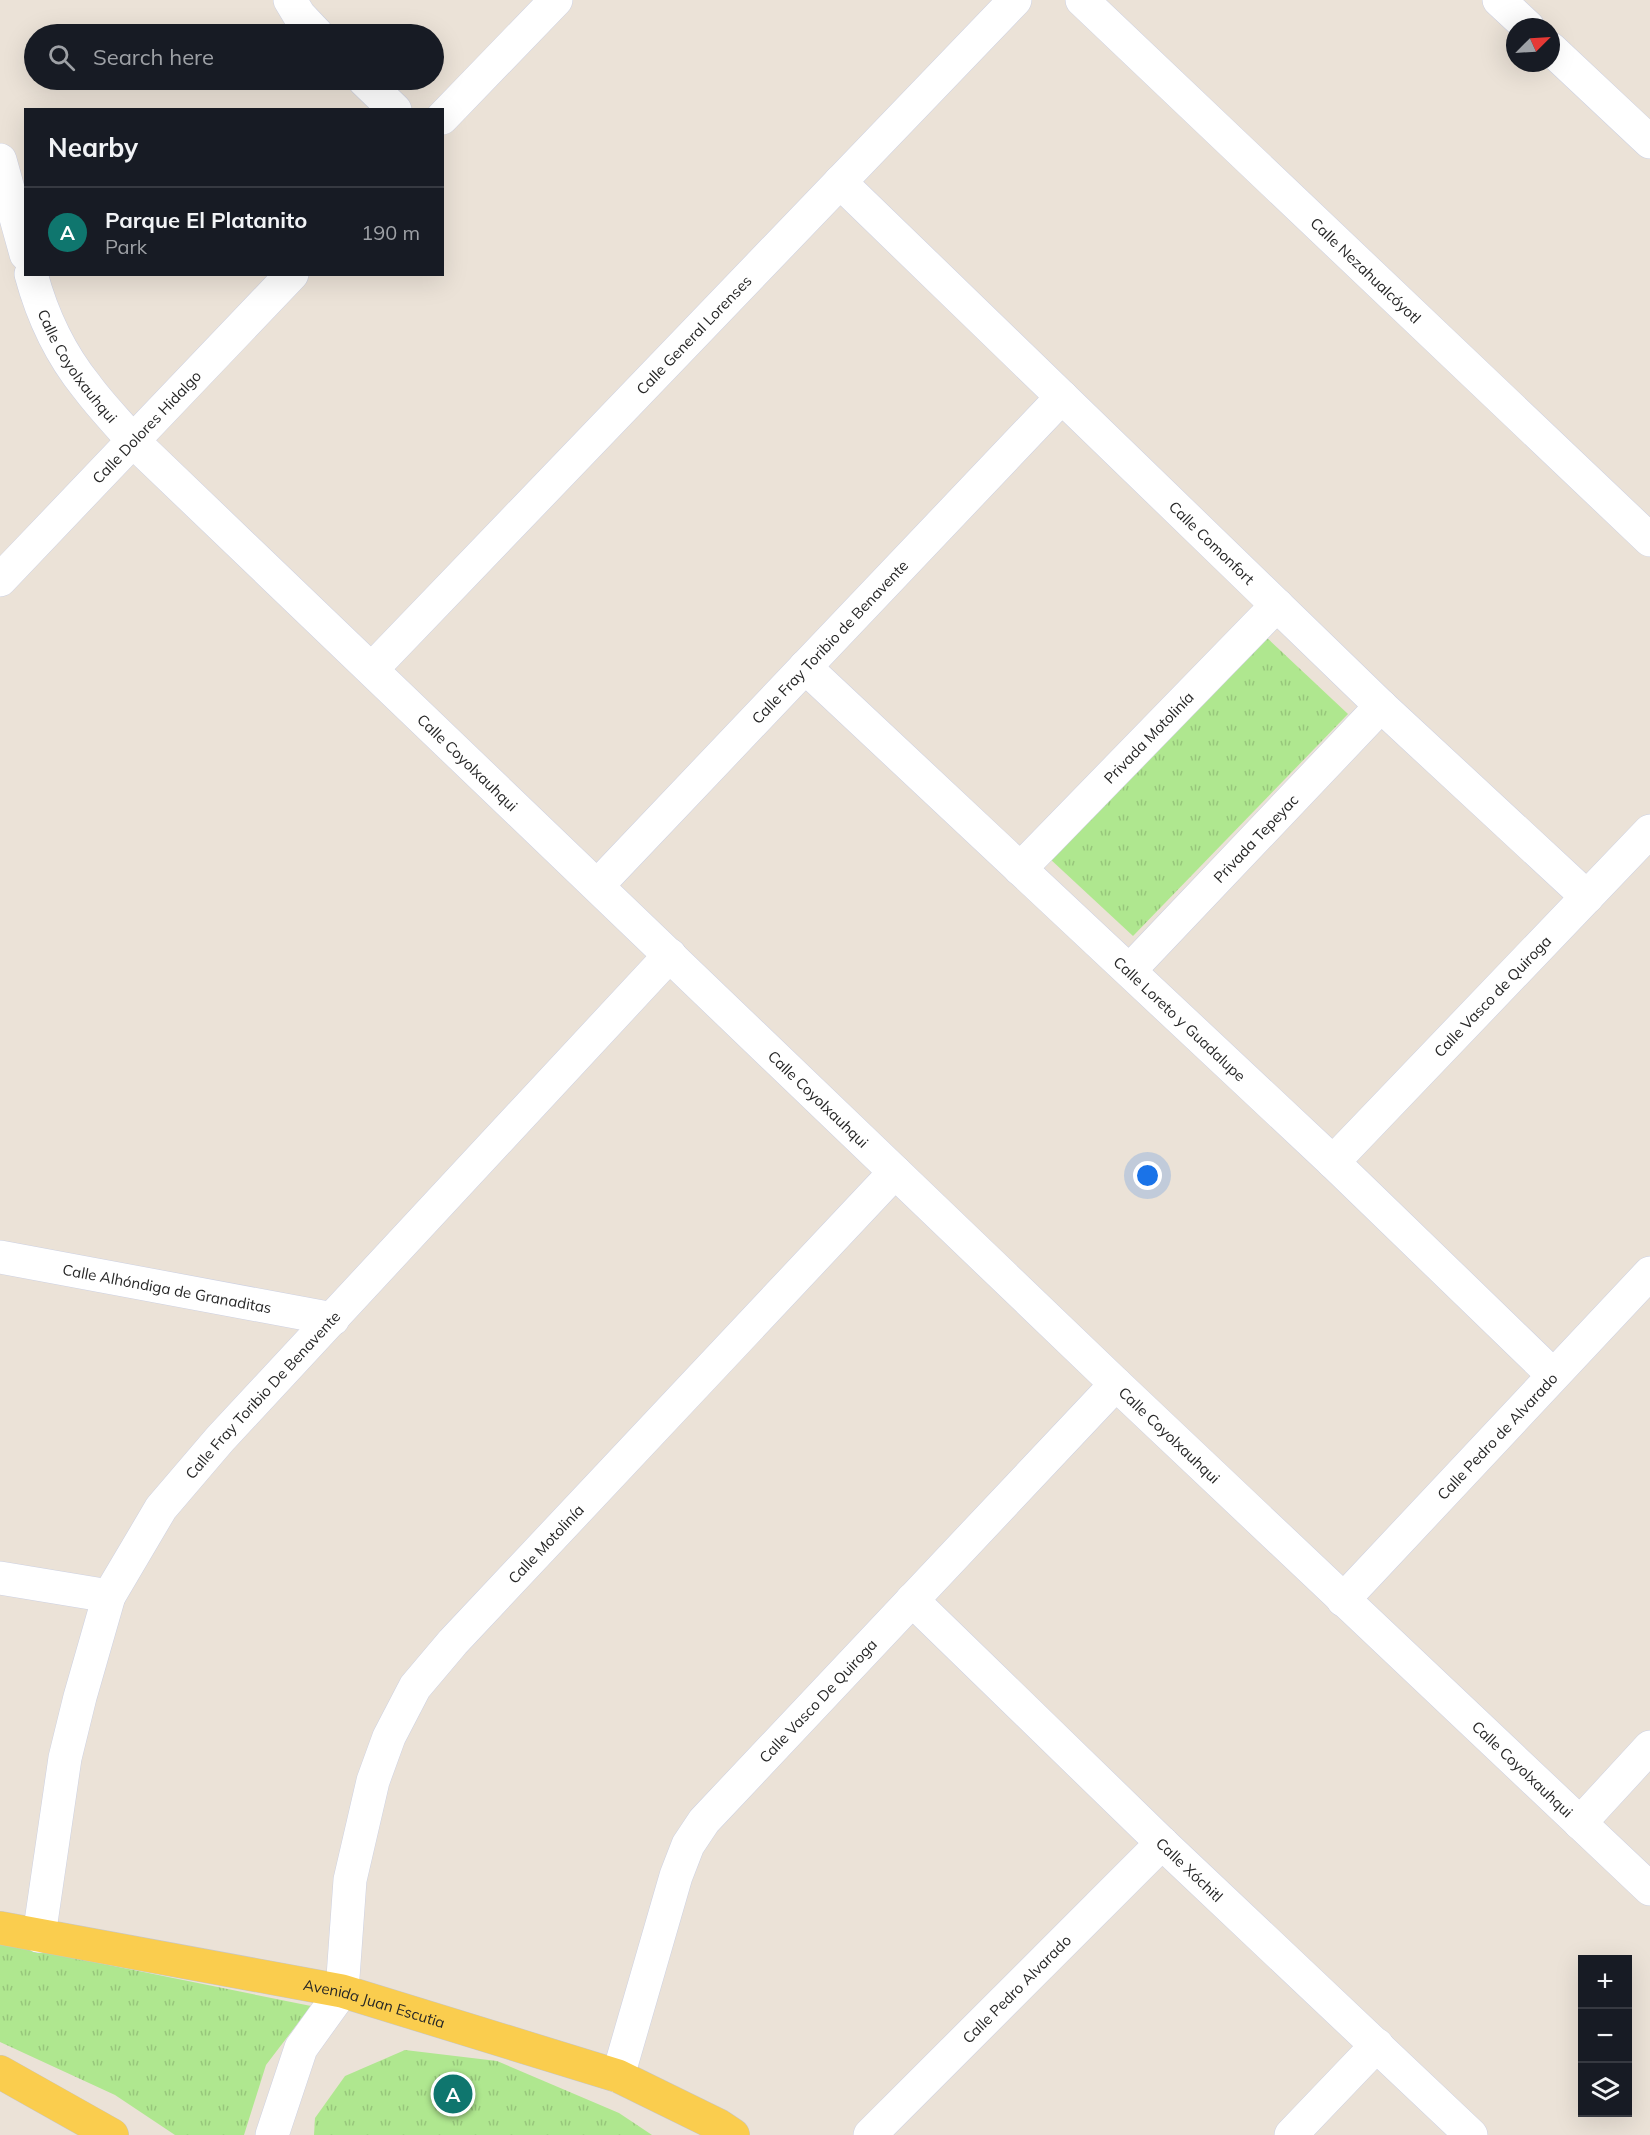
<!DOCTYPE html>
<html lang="en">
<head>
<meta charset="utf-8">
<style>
	:root { --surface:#171b24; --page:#242831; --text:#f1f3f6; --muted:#9ea1a6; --line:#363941; --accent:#0f766e }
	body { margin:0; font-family:Mulish,sans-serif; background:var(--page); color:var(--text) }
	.controls { position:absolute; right:18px; bottom:18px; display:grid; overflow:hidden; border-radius:0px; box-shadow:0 6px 24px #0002 }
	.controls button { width:54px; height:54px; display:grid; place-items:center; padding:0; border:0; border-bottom:2px solid var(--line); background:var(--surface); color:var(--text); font:30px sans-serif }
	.compass { position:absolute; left:1506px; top:18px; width:54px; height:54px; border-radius:50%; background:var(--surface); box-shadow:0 6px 24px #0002; rotate:66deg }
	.you { position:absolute; left:1148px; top:1176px; width:21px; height:21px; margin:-15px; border:4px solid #fff; border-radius:50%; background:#1a73e8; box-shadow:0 0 0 9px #1a73e833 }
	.badge { display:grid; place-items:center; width:39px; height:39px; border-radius:50%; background:var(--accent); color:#fff; font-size:20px; font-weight:700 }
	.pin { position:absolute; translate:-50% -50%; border:3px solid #fff; box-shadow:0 2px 6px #0006 }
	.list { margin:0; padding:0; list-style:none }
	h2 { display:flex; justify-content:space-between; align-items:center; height:78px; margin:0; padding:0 24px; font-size:26px }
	h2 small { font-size:20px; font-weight:400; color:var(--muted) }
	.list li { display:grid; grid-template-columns:39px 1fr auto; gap:18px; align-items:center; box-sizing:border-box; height:90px; padding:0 24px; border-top:2px solid var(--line) }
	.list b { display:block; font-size:22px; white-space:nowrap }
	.list p { margin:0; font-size:20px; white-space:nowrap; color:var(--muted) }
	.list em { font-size:20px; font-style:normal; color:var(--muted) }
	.icon { flex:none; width:33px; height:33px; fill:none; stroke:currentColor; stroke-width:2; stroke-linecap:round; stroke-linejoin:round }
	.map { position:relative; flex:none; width:1650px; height:2135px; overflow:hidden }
	.search { position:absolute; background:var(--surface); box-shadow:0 6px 24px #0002; left:24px; top:24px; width:420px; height:66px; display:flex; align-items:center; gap:15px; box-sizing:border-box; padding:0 21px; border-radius:33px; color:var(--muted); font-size:22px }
	.panel { position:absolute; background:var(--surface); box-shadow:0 6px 24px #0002; left:24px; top:108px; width:420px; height:168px; border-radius:0px }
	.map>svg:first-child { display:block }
</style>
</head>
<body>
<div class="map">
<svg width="1650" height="2135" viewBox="0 0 1650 2135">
	<defs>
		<pattern id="grass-tufts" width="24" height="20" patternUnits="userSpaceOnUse" patternTransform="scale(1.5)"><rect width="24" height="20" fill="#afe78f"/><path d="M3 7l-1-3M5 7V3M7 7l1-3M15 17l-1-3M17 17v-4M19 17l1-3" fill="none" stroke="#97c67b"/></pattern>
	</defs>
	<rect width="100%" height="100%" fill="#ebe2d7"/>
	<g fill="url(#grass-tufts)">
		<path d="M 1265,636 L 1348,714 L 1133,936 L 1049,858 Z"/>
		<path d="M 0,1943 L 311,2006 L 266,2065 L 244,2135 L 175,2135 L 115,2095 L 0,2042 Z"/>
		<path d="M 405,2050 L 497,2061 L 619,2113 L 652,2135 L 314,2135 L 315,2118 L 345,2076 Z"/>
	</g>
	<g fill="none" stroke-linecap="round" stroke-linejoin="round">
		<defs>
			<g id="street">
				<path d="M 290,0 L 299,15 L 317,34"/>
				<path d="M 1499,0 L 1528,27"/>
				<path d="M 1551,49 L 1650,142"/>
				<path d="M 364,80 L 395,110"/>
				<path d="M 0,160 L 26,254"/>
				<path id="s1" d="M 840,182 L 1381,706 L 1587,897"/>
				<path id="s2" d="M 31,274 C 42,315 61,355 87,387 C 101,406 118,423 133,441 L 1116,1384 L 1650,1889"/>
				<path id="s3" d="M 805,667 L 1333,1162 L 1553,1375"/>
				<path id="s4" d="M 372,669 L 1015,0"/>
				<path id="s5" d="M 1020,869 L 1277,605"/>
				<path id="s6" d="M 598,885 L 1062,397"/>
				<path id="s7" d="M 1130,970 L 1381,706"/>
				<path id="s8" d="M 1333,1162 L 1650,831"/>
				<path id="s9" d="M 0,1257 L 333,1319"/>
				<path d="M 0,1578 L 109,1596"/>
				<path id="s10" d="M 912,1600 L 1162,1843 L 1471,2135"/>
				<path id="s11" d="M 1343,1600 L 1650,1273"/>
				<path d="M 1580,1823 L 1650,1747"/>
				<path id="s12" d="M 39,1936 L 65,1758 L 80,1697 L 109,1596 L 161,1508 L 220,1439 L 670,955"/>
				<path id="s13" d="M 618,2076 L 676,1876 L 688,1845 L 704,1821 L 1116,1384"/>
				<path id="s14" d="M 272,2135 L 301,2048 L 342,1991 L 350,1880 L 373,1781 L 389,1737 L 415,1687 L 453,1642 L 895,1172"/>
				<path id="s15" d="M 870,2135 L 1162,1843"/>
				<path d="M 1291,2135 L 1377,2045"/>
			</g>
			<g id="secondary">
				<path id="s16" d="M 1082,0 L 1650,540"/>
				<path d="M 442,118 L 556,0"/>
				<path id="s17" d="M 0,580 L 292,274"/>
			</g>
			<g id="primary">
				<path id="s18" d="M 0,1928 L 342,1991 L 618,2076 L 718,2125 L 733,2135"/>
				<path d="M 0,2072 L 112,2135"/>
			</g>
		</defs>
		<use href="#street" stroke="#cdd1e2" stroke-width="34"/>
		<use href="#secondary" stroke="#cdd1e2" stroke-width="34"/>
		<use href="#primary" stroke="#c7c7c7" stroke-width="34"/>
		<use href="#street" stroke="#fff" stroke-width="33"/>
		<use href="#secondary" stroke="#fff" stroke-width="33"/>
		<use href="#primary" stroke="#facd4e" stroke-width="33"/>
	</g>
	<g text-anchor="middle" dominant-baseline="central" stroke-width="6" stroke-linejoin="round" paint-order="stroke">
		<g font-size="15" fill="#272727" stroke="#fff">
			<text stroke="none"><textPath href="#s16" startOffset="392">Calle Nezahualcóyotl</textPath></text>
			<text stroke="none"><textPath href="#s4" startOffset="464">Calle General Lorenses</textPath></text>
			<text stroke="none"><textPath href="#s2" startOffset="104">Calle Coyolxauhqui</textPath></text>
			<text stroke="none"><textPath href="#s17" startOffset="212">Calle Dolores Hidalgo</textPath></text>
			<text stroke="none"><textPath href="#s1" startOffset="518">Calle Comonfort</textPath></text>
			<text stroke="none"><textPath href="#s6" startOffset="336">Calle Fray Toribio de Benavente</textPath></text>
			<text stroke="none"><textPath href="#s5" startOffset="184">Privada Motolinía</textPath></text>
			<text stroke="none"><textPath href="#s2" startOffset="662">Calle Coyolxauhqui</textPath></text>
			<text stroke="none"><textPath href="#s7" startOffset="182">Privada Tepeyac</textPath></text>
			<text stroke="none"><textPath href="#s8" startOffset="230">Calle Vasco de Quiroga</textPath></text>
			<text stroke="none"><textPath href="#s3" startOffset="514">Calle Loreto y Guadalupe</textPath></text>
			<text stroke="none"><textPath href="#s2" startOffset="1148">Calle Coyolxauhqui</textPath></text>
			<text stroke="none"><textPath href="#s9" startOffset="170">Calle Alhóndiga de Granaditas</textPath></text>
			<text stroke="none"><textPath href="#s12" startOffset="602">Calle Fray Toribio De Benavente</textPath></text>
			<text stroke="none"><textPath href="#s2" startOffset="1634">Calle Coyolxauhqui</textPath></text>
			<text stroke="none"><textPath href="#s11" startOffset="225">Calle Pedro de Alvarado</textPath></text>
			<text stroke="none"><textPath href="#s14" startOffset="672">Calle Motolinía</textPath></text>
			<text stroke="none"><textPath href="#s13" startOffset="436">Calle Vasco De Quiroga</textPath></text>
			<text stroke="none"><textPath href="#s2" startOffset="2120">Calle Coyolxauhqui</textPath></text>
			<text stroke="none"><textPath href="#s10" startOffset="387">Calle Xóchitl</textPath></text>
			<text stroke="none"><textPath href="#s15" startOffset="207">Calle Pedro Alvarado</textPath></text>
			<text stroke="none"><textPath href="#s18" startOffset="382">Avenida Juan Escutia</textPath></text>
		</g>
	</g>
</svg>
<div class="controls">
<button>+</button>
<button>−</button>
<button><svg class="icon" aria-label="layers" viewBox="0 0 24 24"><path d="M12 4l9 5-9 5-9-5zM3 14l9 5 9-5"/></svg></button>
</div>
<svg class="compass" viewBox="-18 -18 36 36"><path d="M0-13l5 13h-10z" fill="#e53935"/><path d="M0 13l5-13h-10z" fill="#9ea1a6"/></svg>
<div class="you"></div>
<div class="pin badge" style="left:453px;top:2094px">A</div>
<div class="search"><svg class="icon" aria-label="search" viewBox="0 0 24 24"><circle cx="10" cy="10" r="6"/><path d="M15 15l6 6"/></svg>Search here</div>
<section class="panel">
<h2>Nearby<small></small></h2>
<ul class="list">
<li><span class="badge">A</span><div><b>Parque El Platanito</b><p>Park</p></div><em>190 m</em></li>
</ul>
</section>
</div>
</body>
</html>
